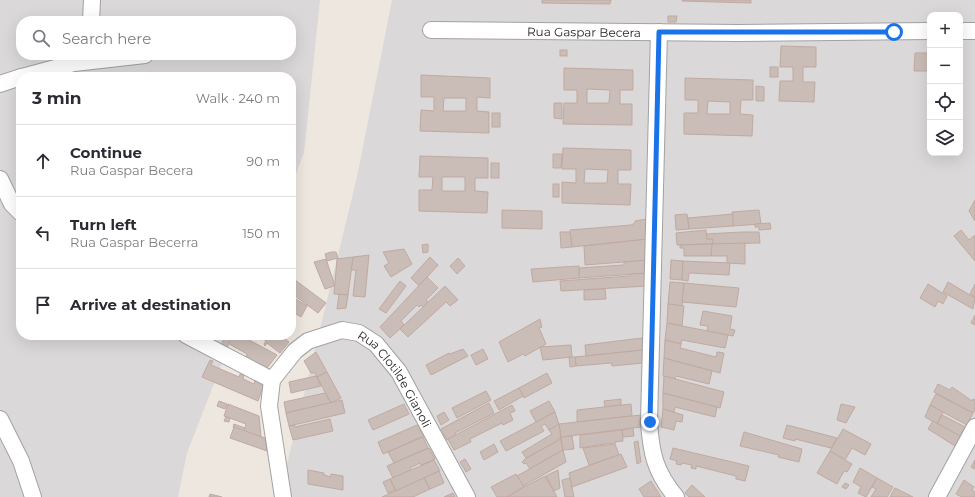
<!DOCTYPE html>
<html lang="en">
<head>
<meta charset="utf-8">
<style>
	:root { --surface:#fff; --page:#f2f2f3; --text:#2b2b33; --muted:#7c7c81; --line:#e1e1e2 }
	body { margin:0; font-family:Montserrat,sans-serif; background:var(--page); color:var(--text) }
	.controls { position:absolute; right:12px; top:12px; display:grid; overflow:hidden; border-radius:8px; box-shadow:0 4px 16px #0002 }
	.controls button { width:36px; height:36px; display:grid; place-items:center; padding:0; border:0; border-bottom:1px solid var(--line); background:var(--surface); color:var(--text); font:20px sans-serif }
	.stop { position:absolute; width:12px; height:12px; margin:-9px; border:3px solid #1a73e8; border-radius:50%; background:#fff }
	.stop.end { background:#1a73e8; border-color:#fff; box-shadow:0 1px 4px #0008 }
	.list { margin:0; padding:0; list-style:none }
	h2 { display:flex; justify-content:space-between; align-items:center; height:52px; margin:0; padding:0 16px; font-size:17px }
	h2 small { font-size:13px; font-weight:400; color:var(--muted) }
	.list li { display:grid; grid-template-columns:26px 1fr auto; gap:12px; align-items:center; box-sizing:border-box; height:72px; padding:0 16px; border-top:1px solid var(--line) }
	.list b { display:block; font-size:15px; white-space:nowrap }
	.list p { margin:0; font-size:13px; white-space:nowrap; color:var(--muted) }
	.list em { font-size:13px; font-style:normal; color:var(--muted) }
	.icon { flex:none; width:22px; height:22px; fill:none; stroke:currentColor; stroke-width:2; stroke-linecap:round; stroke-linejoin:round }
	.map { position:relative; flex:none; width:975px; height:497px; overflow:hidden }
	.search { position:absolute; background:var(--surface); box-shadow:0 4px 16px #0002; left:16px; top:16px; width:280px; height:44px; display:flex; align-items:center; gap:10px; box-sizing:border-box; padding:0 14px; border-radius:16px; color:var(--muted); font-size:15px }
	.panel { position:absolute; background:var(--surface); box-shadow:0 4px 16px #0002; left:16px; top:72px; width:280px; height:268px; border-radius:16px }
	.map>svg:first-child { display:block }
</style>
</head>
<body>
<div class="map">
<svg width="975" height="497" viewBox="0 0 975 497">
	<rect width="100%" height="100%" fill="#eee7e0"/>
	<g fill="#dad8d8" fill-rule="evenodd">
		<path d="M 0,0 L 320,0 L 304,153 L 291,186 L 291,77 L 21,77 L 21,335 L 233,335 L 187,453 L 178,497 L 0,497 ZM 21,21 L 291,21 L 291,55 L 21,55 Z"/>
		<path d="M 392,0 L 975,0 L 975,497 L 279,497 L 357,177 ZM 930,15 L 960,15 L 960,153 L 930,153 Z"/>
	</g>
	<g fill="#cabcb6" stroke="#c0aaa1" fill-rule="evenodd">
		<path d="M 542,0 L 611,0 L 610,4 L 542,3 Z"/>
		<path d="M 682,0 L 751,0 L 751,3 L 682,1 Z"/>
		<path d="M 668,16 L 677,16 L 676,22 L 668,22 Z"/>
		<path d="M 781,46 L 816,47 L 816,67 L 803,67 L 803,82 L 815,82 L 814,102 L 779,101 L 780,81 L 793,81 L 793,67 L 780,67 Z"/>
		<rect x="560" y="50" width="7" height="6"/>
		<path d="M 915,53 L 930,53 L 930,71 L 914,71 Z"/>
		<rect x="770" y="67" width="8" height="10"/>
		<path d="M 564,68 L 633,70 L 633,90 L 620,90 L 620,104 L 632,104 L 632,125 L 563,124 L 564,103 L 577,103 L 577,90 L 564,90 ZM 587,89 L 610,90 L 609,103 L 587,103 Z"/>
		<path d="M 421,75 L 490,78 L 490,98 L 477,97 L 477,111 L 489,112 L 489,133 L 420,131 L 421,110 L 434,111 L 434,97 L 421,97 ZM 444,98 L 466,98 L 466,111 L 443,111 Z"/>
		<path d="M 685,78 L 753,80 L 753,100 L 741,100 L 740,114 L 753,115 L 752,136 L 684,134 L 684,113 L 698,113 L 698,100 L 685,100 ZM 708,101 L 730,102 L 730,114 L 707,114 Z"/>
		<path d="M 756,86 L 764,87 L 764,101 L 756,101 Z"/>
		<path d="M 554,103 L 562,103 L 562,119 L 554,118 Z"/>
		<rect x="492" y="113" width="8" height="14"/>
		<path d="M 563,148 L 631,150 L 631,170 L 618,170 L 618,184 L 631,184 L 630,205 L 562,203 L 562,182 L 576,183 L 576,169 L 562,169 ZM 585,169 L 608,170 L 607,183 L 584,183 Z"/>
		<path d="M 553,154 L 562,154 L 561,168 L 553,168 Z"/>
		<path d="M 420,156 L 488,158 L 488,178 L 475,178 L 475,191 L 488,192 L 487,213 L 419,211 L 419,190 L 432,190 L 433,177 L 419,177 ZM 442,177 L 465,177 L 465,191 L 442,191 Z"/>
		<rect x="491" y="163" width="8" height="15"/>
		<rect x="553" y="184" width="6" height="13"/>
		<path d="M 975,200 L 975,221 L 969,211 Z"/>
		<path d="M 502,210 L 542,211 L 542,229 L 502,228 Z"/>
		<path d="M 759,210 L 761,224 L 733,226 L 732,212 Z"/>
		<path d="M 687,214 L 689,229 L 676,230 L 675,215 Z"/>
		<path d="M 733,214 L 733,226 L 689,229 L 688,218 Z"/>
		<path d="M 647,219 L 648,239 L 572,247 L 570,230 L 631,225 L 635,223 L 635,221 Z"/>
		<path d="M 770,223 L 771,229 L 759,230 L 759,227 L 755,227 L 755,224 Z"/>
		<path d="M 706,230 L 707,239 L 713,239 L 713,244 L 677,245 L 676,233 Z"/>
		<path d="M 961,230 L 969,240 L 975,235 L 975,261 L 954,236 Z"/>
		<path d="M 560,232 L 570,232 L 572,247 L 561,248 Z"/>
		<path d="M 742,232 L 759,232 L 760,243 L 713,244 L 713,239 L 707,239 L 706,234 Z"/>
		<path d="M 648,239 L 649,260 L 585,265 L 584,246 Z"/>
		<path d="M 745,243 L 745,264 L 727,263 L 727,256 L 711,256 L 712,244 Z"/>
		<path d="M 428,244 L 428,252 L 423,253 L 422,245 Z"/>
		<path d="M 712,244 L 711,256 L 684,256 L 684,248 L 680,248 L 680,245 Z"/>
		<path d="M 404,249 L 412,264 L 391,277 L 384,266 L 389,263 L 383,252 Z"/>
		<path d="M 331,252 L 336,252 L 338,258 L 327,261 L 325,254 Z"/>
		<path d="M 369,255 L 365,297 L 353,296 L 356,270 L 351,270 L 353,257 Z"/>
		<path d="M 353,257 L 348,295 L 334,294 L 337,259 Z"/>
		<path d="M 430,257 L 438,265 L 419,286 L 411,278 Z"/>
		<path d="M 458,258 L 465,266 L 457,274 L 450,266 Z"/>
		<path d="M 326,259 L 334,283 L 334,286 L 325,289 L 314,262 Z"/>
		<path d="M 649,260 L 649,273 L 579,278 L 579,268 L 624,265 L 624,262 Z"/>
		<path d="M 671,260 L 683,261 L 682,280 L 670,279 Z"/>
		<path d="M 683,261 L 730,263 L 729,275 L 689,273 L 688,281 L 682,280 Z"/>
		<path d="M 579,266 L 579,278 L 533,282 L 531,269 Z"/>
		<path d="M 649,273 L 648,286 L 561,291 L 560,281 L 630,276 L 630,274 Z"/>
		<path d="M 291,277 L 326,303 L 318,313 L 291,293 Z"/>
		<path d="M 427,277 L 438,288 L 426,300 L 428,302 L 423,307 L 421,305 L 419,307 L 417,305 L 401,321 L 404,325 L 390,338 L 380,327 Z"/>
		<path d="M 400,281 L 406,286 L 386,313 L 379,309 Z"/>
		<path d="M 670,282 L 684,283 L 682,306 L 668,304 Z"/>
		<path d="M 948,282 L 975,298 L 973,309 L 943,292 Z"/>
		<path d="M 684,283 L 739,288 L 736,307 L 682,302 Z"/>
		<path d="M 928,284 L 947,296 L 943,304 L 938,301 L 935,307 L 920,298 Z"/>
		<path d="M 975,284 L 975,297 L 970,294 Z"/>
		<path d="M 445,286 L 458,300 L 450,306 L 446,302 L 408,337 L 400,329 Z"/>
		<path d="M 605,289 L 606,299 L 584,300 L 584,290 Z"/>
		<path d="M 339,294 L 348,295 L 346,308 L 337,309 Z"/>
		<path d="M 291,296 L 307,306 L 301,317 L 291,311 Z"/>
		<path d="M 668,304 L 684,306 L 682,326 L 667,323 Z"/>
		<path d="M 703,311 L 732,316 L 730,329 L 735,330 L 733,336 L 707,331 L 708,326 L 700,325 Z"/>
		<path d="M 975,315 L 975,325 L 971,323 Z"/>
		<path d="M 540,319 L 542,327 L 539,328 L 546,344 L 525,356 L 523,354 L 508,362 L 499,342 Z"/>
		<path d="M 667,323 L 728,335 L 725,348 L 682,340 L 681,344 L 665,340 Z"/>
		<path d="M 225,335 L 231,335 L 227,348 L 221,346 Z"/>
		<path d="M 234,335 L 240,335 L 277,355 L 267,368 L 246,358 L 247,354 L 229,344 Z"/>
		<path d="M 258,335 L 280,335 L 289,342 L 280,353 L 267,343 L 265,346 L 264,344 L 266,341 Z"/>
		<path d="M 642,338 L 643,350 L 586,356 L 585,345 Z"/>
		<path d="M 665,340 L 681,344 L 680,348 L 716,357 L 717,352 L 724,353 L 720,373 L 664,358 Z"/>
		<path d="M 571,345 L 572,357 L 543,360 L 540,347 Z"/>
		<path d="M 463,349 L 468,356 L 431,375 L 426,365 L 449,353 L 450,354 Z"/>
		<path d="M 483,349 L 488,359 L 476,365 L 471,355 Z"/>
		<path d="M 643,350 L 643,363 L 612,366 L 611,363 L 576,366 L 575,357 Z"/>
		<path d="M 316,352 L 327,372 L 317,377 L 315,373 L 311,373 L 304,361 Z"/>
		<path d="M 569,357 L 575,357 L 576,366 L 570,367 Z"/>
		<path d="M 664,358 L 712,371 L 709,384 L 676,376 L 675,379 L 663,376 Z"/>
		<path d="M 210,360 L 213,361 L 211,365 L 239,377 L 240,374 L 244,375 L 243,379 L 254,384 L 255,380 L 263,384 L 262,390 L 258,401 L 202,377 Z"/>
		<path d="M 327,372 L 341,398 L 331,403 L 317,377 Z"/>
		<path d="M 547,373 L 552,383 L 524,398 L 519,388 Z"/>
		<path d="M 316,376 L 321,386 L 291,393 L 289,382 Z"/>
		<path d="M 664,376 L 724,392 L 720,408 L 663,393 Z"/>
		<path d="M 938,384 L 950,390 L 952,387 L 972,401 L 973,399 L 975,400 L 975,410 L 973,413 L 934,392 Z"/>
		<path d="M 519,388 L 523,396 L 499,410 L 494,401 Z"/>
		<path d="M 486,391 L 491,400 L 457,418 L 452,408 Z"/>
		<path d="M 325,393 L 331,403 L 286,413 L 284,402 Z"/>
		<path d="M 663,393 L 717,407 L 715,417 L 675,407 L 674,412 L 663,409 Z"/>
		<path d="M 936,394 L 973,413 L 967,425 L 930,405 Z"/>
		<path d="M 621,399 L 621,405 L 605,407 L 604,401 Z"/>
		<path d="M 342,400 L 345,413 L 289,426 L 286,413 Z"/>
		<path d="M 219,401 L 227,404 L 225,409 L 217,406 Z"/>
		<path d="M 549,401 L 555,412 L 536,422 L 530,411 Z"/>
		<path d="M 489,403 L 494,413 L 455,433 L 456,435 L 447,440 L 441,429 Z"/>
		<path d="M 228,404 L 259,416 L 261,437 L 244,431 L 246,424 L 224,416 Z"/>
		<path d="M 404,404 L 409,414 L 373,430 L 368,420 Z"/>
		<path d="M 631,404 L 632,416 L 577,422 L 577,410 Z"/>
		<path d="M 841,404 L 855,407 L 846,423 L 837,420 Z"/>
		<path d="M 512,405 L 515,411 L 510,413 L 513,420 L 503,425 L 502,423 L 470,439 L 471,442 L 454,450 L 448,439 Z"/>
		<path d="M 930,405 L 943,412 L 937,424 L 925,417 Z"/>
		<path d="M 663,409 L 683,415 L 682,422 L 676,421 L 674,430 L 661,427 Z"/>
		<path d="M 444,412 L 449,420 L 441,425 L 437,416 Z"/>
		<path d="M 555,412 L 559,425 L 549,430 L 545,424 L 541,426 L 544,431 L 506,451 L 500,441 Z"/>
		<path d="M 641,415 L 641,427 L 561,437 L 559,424 Z"/>
		<path d="M 942,415 L 965,427 L 960,436 L 937,424 Z"/>
		<path d="M 226,417 L 230,418 L 229,422 L 224,421 Z"/>
		<path d="M 330,419 L 333,431 L 293,440 L 289,426 L 295,425 L 295,427 Z"/>
		<path d="M 933,421 L 960,436 L 955,446 L 928,429 Z"/>
		<path d="M 234,424 L 245,428 L 244,431 L 233,427 Z"/>
		<path d="M 559,424 L 561,438 L 558,439 L 559,440 L 526,458 L 522,452 L 552,434 L 549,430 Z"/>
		<path d="M 417,425 L 424,436 L 383,454 L 378,442 Z"/>
		<path d="M 787,425 L 822,434 L 837,438 L 831,448 L 795,439 L 795,441 L 783,438 Z"/>
		<path d="M 234,427 L 265,438 L 267,451 L 230,438 Z"/>
		<path d="M 633,428 L 634,436 L 623,437 L 622,430 Z"/>
		<path d="M 843,429 L 871,444 L 865,455 L 852,448 L 845,460 L 830,451 Z"/>
		<path d="M 622,430 L 623,441 L 615,442 L 615,444 L 612,445 L 611,443 L 580,448 L 580,435 Z"/>
		<path d="M 744,432 L 802,449 L 799,462 L 778,457 L 779,455 L 740,446 Z"/>
		<path d="M 572,436 L 574,449 L 563,450 L 561,437 Z"/>
		<path d="M 423,437 L 428,448 L 394,463 L 388,452 Z"/>
		<path d="M 560,437 L 563,450 L 530,469 L 526,463 L 524,464 L 522,462 L 525,459 L 559,440 L 558,439 Z"/>
		<path d="M 638,441 L 641,462 L 637,464 L 634,442 Z"/>
		<path d="M 494,444 L 498,452 L 484,460 L 480,452 Z"/>
		<path d="M 615,444 L 619,455 L 589,465 L 583,448 Z"/>
		<path d="M 429,448 L 435,459 L 421,465 L 420,463 L 410,468 L 411,470 L 393,478 L 387,466 Z"/>
		<path d="M 673,448 L 749,466 L 745,481 L 736,479 L 736,476 L 696,466 L 696,469 L 691,468 L 692,465 L 682,463 L 681,465 L 676,464 L 677,461 L 670,459 Z"/>
		<path d="M 563,450 L 566,462 L 523,486 L 517,476 Z"/>
		<path d="M 830,451 L 852,464 L 847,472 L 844,471 L 837,484 L 817,473 Z"/>
		<path d="M 621,454 L 627,467 L 572,487 L 569,473 Z"/>
		<path d="M 465,459 L 471,469 L 466,472 L 460,462 Z"/>
		<path d="M 434,460 L 440,471 L 396,491 L 390,479 Z"/>
		<path d="M 975,460 L 975,469 L 971,467 Z"/>
		<path d="M 860,468 L 877,478 L 866,497 L 858,493 L 861,487 L 853,482 Z"/>
		<path d="M 308,470 L 324,473 L 324,475 L 331,477 L 331,474 L 343,476 L 343,490 L 308,484 Z"/>
		<path d="M 558,470 L 560,488 L 554,491 L 546,476 Z"/>
		<path d="M 439,471 L 444,483 L 430,489 L 424,478 Z"/>
		<path d="M 516,474 L 524,487 L 507,497 L 497,497 L 491,487 Z"/>
		<path d="M 545,476 L 557,497 L 507,497 L 524,487 Z"/>
		<path d="M 424,478 L 430,489 L 413,497 L 382,497 Z"/>
		<path d="M 570,478 L 574,497 L 565,497 L 562,480 Z"/>
		<path d="M 877,478 L 893,487 L 887,497 L 871,497 L 876,489 L 872,487 Z"/>
		<path d="M 390,479 L 395,490 L 388,493 L 383,482 Z"/>
		<path d="M 964,480 L 974,487 L 972,490 L 975,492 L 975,497 L 962,497 L 956,494 Z"/>
		<path d="M 651,481 L 661,497 L 644,497 L 639,489 Z"/>
		<path d="M 845,483 L 849,485 L 846,489 L 842,487 Z"/>
		<path d="M 692,485 L 705,497 L 689,497 L 685,493 Z"/>
		<path d="M 895,488 L 913,497 L 890,497 Z"/>
		<path d="M 453,493 L 455,497 L 444,497 Z"/>
		<path d="M 210,494 L 222,497 L 209,497 Z"/>
	</g>
	<g fill="none" stroke-linecap="round" stroke-linejoin="round">
		<defs>
			<g id="minor">
				<path d="M 91,21 L 92,0"/>
				<path id="s1" d="M 431,30 L 737,33 L 930,31"/>
				<path d="M 960,31 L 975,31"/>
				<path d="M 659,32 L 649,422 C 651,453 655,472 676,497"/>
				<path d="M 22,77 L 74,63 L 145,55"/>
				<path d="M 0,84 L 21,77"/>
				<path d="M 0,179 L 12,204 L 21,213"/>
				<path d="M 186,335 L 272,380"/>
				<path d="M 0,419 L 21,461 L 33,497"/>
				<path id="s2" d="M 283,497 L 269,406 L 272,380 L 295,351 L 308,341 L 342,330 L 359,333 L 376,344 L 399,372 L 467,497"/>
				<path d="M 937,497 L 975,427"/>
			</g>
		</defs>
		<use href="#minor" stroke="#a2a2a2" stroke-width="18"/>
		<use href="#minor" stroke="#fff" stroke-width="16"/>
	</g>
	<g fill="none" stroke-linecap="round" stroke-linejoin="round">
		<path stroke="#1a73e8" stroke-width="5" d="M 650,422 L 659,32 L 894,32"/>
	</g>
	<g text-anchor="middle" dominant-baseline="central" stroke-width="3" stroke-linejoin="round" paint-order="stroke">
		<g font-size="12" fill="#1b1b1b" stroke="#fff">
			<text stroke="none"><textPath href="#s1" startOffset="153">Rua Gaspar Becera</textPath></text>
			<text stroke="none"><textPath href="#s2" startOffset="284">Rua Clotilde Gianoli</textPath></text>
		</g>
	</g>
</svg>
<div class="controls">
<button>+</button>
<button>−</button>
<button><svg class="icon" aria-label="locate" viewBox="0 0 24 24"><circle cx="12" cy="12" r="6"/><path d="M12 2v4M12 18v4M2 12h4M18 12h4"/></svg></button>
<button><svg class="icon" aria-label="layers" viewBox="0 0 24 24"><path d="M12 4l9 5-9 5-9-5zM3 14l9 5 9-5"/></svg></button>
</div>
<div class="stop" style="left:894px;top:32px"></div>
<div class="stop end" style="left:650px;top:422px"></div>
<div class="search"><svg class="icon" aria-label="search" viewBox="0 0 24 24"><circle cx="10" cy="10" r="6"/><path d="M15 15l6 6"/></svg>Search here</div>
<section class="panel">
<h2>3 min<small>Walk · 240 m</small></h2>
<ul class="list">
<li><svg class="icon" aria-label="ahead" viewBox="0 0 24 24"><path d="M12 20V5M6 11l6-6 6 6"/></svg><div><b>Continue</b><p>Rua Gaspar Becera</p></div><em>90 m</em></li>
<li><svg class="icon" aria-label="left" viewBox="0 0 24 24"><path d="M17 20v-9H6M10 6l-5 5 5 5"/></svg><div><b>Turn left</b><p>Rua Gaspar Becerra</p></div><em>150 m</em></li>
<li><svg class="icon" aria-label="arrive" viewBox="0 0 24 24"><path d="M6 21V4h12l-3 4 3 4H6"/></svg><div><b>Arrive at destination</b></div></li>
</ul>
</section>
</div>
</body>
</html>
